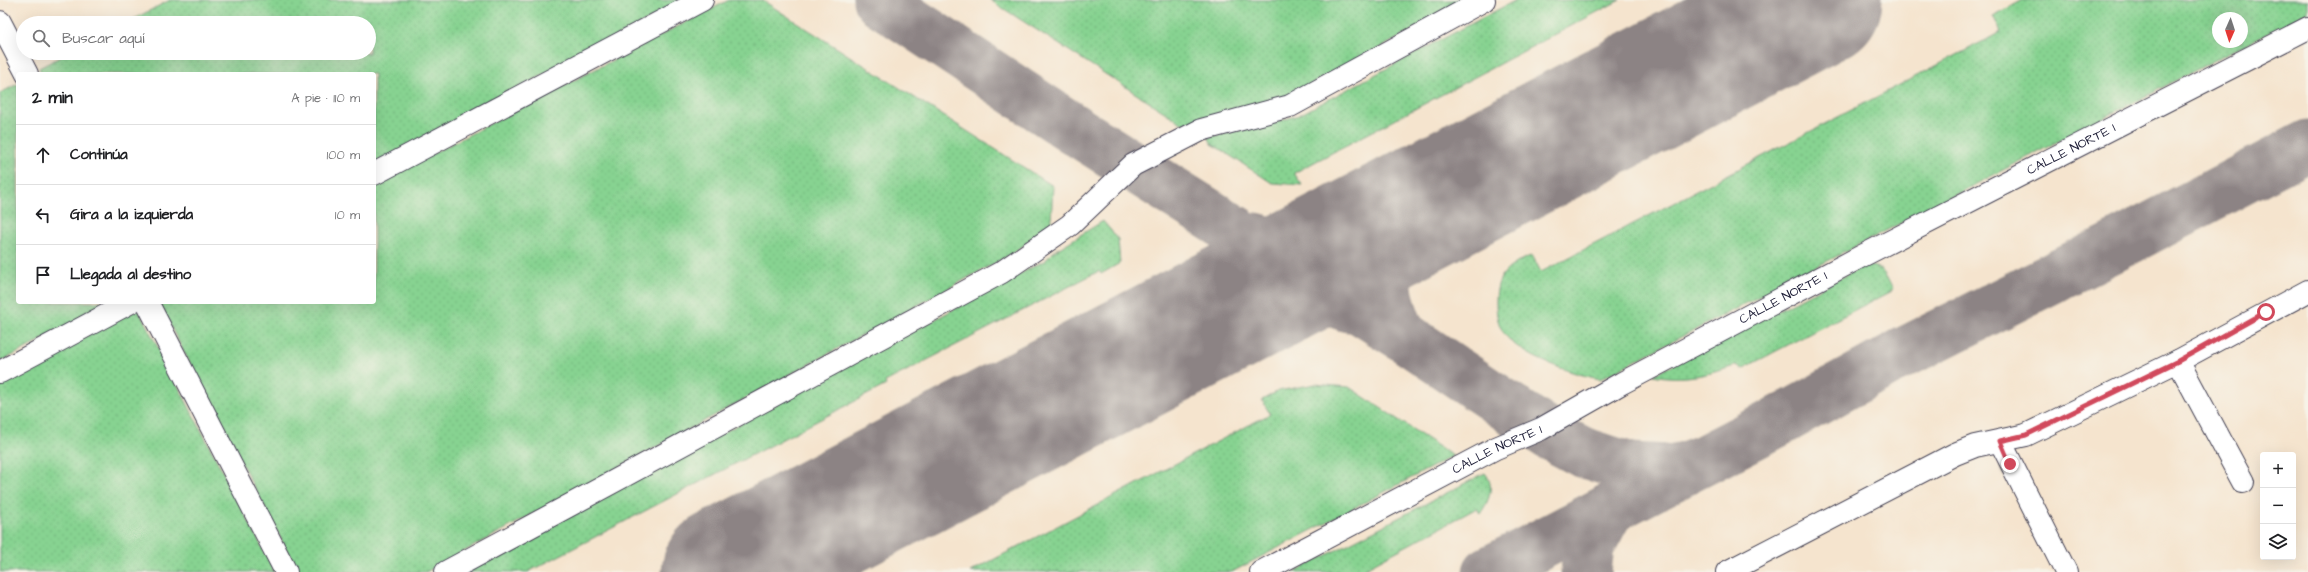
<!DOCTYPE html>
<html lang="es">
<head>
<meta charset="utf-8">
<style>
	:root { --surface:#fff; --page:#f2f2f2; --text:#202124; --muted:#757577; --line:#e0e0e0 }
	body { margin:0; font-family:"Architects Daughter",sans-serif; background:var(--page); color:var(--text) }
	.controls { position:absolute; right:12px; bottom:12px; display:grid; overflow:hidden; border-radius:4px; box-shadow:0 4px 16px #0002 }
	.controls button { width:36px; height:36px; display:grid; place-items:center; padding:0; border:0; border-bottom:1px solid var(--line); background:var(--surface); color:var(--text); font:20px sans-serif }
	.compass { position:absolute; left:2212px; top:12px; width:36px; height:36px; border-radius:50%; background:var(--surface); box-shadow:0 4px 16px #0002; rotate:183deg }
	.stop { position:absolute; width:12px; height:12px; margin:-9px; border:3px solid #d1495b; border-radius:50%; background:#fff }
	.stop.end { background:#d1495b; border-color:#fff; box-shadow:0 1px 4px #0008 }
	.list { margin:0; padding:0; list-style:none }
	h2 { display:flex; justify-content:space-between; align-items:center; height:52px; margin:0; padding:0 16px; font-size:17px }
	h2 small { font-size:13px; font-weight:400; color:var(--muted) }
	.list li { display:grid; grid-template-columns:26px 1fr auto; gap:12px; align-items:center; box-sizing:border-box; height:60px; padding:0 16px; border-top:1px solid var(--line) }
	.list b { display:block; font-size:15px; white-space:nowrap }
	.list em { font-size:13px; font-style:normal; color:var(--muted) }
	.icon { flex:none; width:22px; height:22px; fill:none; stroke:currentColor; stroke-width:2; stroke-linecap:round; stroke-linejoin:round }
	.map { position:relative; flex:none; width:2308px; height:572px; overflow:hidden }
	.search { position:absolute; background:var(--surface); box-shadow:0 4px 16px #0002; left:16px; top:16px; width:360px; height:44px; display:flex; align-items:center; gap:10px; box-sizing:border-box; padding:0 14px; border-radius:22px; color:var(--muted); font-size:15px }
	.panel { position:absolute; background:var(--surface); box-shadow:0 4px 16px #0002; left:16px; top:72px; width:360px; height:232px; border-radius:4px }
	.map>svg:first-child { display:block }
</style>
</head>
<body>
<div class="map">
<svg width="2308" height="572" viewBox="0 0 2308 572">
	<defs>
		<pattern id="grass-dots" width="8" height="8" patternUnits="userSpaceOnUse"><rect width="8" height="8" fill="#87d391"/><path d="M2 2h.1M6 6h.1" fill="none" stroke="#74b57e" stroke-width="1.8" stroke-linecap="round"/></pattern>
	</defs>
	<rect width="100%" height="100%" fill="#f7f3e8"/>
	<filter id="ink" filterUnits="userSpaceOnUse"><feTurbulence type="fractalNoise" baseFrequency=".025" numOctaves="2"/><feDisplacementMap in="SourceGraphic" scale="8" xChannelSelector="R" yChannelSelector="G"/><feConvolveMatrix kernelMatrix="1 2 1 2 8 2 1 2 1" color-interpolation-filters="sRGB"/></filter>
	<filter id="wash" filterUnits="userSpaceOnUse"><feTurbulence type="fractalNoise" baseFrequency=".012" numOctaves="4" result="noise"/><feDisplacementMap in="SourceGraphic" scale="16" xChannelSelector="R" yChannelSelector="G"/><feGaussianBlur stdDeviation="0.9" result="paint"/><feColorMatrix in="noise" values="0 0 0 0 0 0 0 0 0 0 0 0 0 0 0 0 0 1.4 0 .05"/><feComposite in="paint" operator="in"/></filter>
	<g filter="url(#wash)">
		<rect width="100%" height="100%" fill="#f5e4ce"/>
		<g fill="url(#grass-dots)" stroke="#547a66" fill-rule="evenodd">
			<path d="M 170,0 L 686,0 L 374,164 L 374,74 L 42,74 L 39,68 L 68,53 L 369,53 L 369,23 L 126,23 Z"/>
			<path d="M 729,0 L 762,0 L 1053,186 L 1051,222 L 1042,233 L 1008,256 L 426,572 L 298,572 L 158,302 L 374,302 L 374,184 Z"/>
			<path d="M 990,0 L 1471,0 L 1279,101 L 1183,124 Z"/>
			<path d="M 1516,0 L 1620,0 L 1294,173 L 1302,185 L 1272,183 L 1212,144 L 1208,137 L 1273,123 L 1299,115 Z"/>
			<path d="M 2023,0 L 2308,0 L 2308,12 L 1600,379 C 1573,374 1524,358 1506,336 C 1498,326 1496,315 1496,302 C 1496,273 1508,267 1532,255 L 1541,272 L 2001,32 L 1993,16 ZM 2218,18 L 2242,18 L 2242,42 L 2218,42 Z"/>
			<path d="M 18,84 L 18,302 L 114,302 L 0,362 L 0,93 Z"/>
			<path d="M 1103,221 L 1118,239 L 1120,263 L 1101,274 L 1099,271 L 885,382 L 886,385 L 528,572 L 463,572 L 1044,261 L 1053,252 Z"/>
			<path d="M 1870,266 C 1884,267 1887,278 1893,290 L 1742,369 L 1737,365 C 1709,375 1682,381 1653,375 L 1860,268 Z"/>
			<path d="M 138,309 L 275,572 L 0,572 L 0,380 Z"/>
			<path d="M 1315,384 L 1349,387 L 1453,456 L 1232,572 L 970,572 L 1270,414 L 1262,400 L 1278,391 Z"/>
			<path d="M 1485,473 C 1496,486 1488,503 1480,514 L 1477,508 L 1358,572 L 1294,572 Z"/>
		</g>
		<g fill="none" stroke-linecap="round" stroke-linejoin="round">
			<g stroke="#8c8384" stroke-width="51">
				<path d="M 878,0 L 1075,130 L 1403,336 L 1550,435 L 1582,452 L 1631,468 L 1669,470 L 1685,467 L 1701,461"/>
				<path d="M 1599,116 C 1643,81 1684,46 1717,0"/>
				<path d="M 1255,238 C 1314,258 1370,231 1423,206"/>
				<path d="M 1206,319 C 1253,305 1299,288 1348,307"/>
				<path d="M 1403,336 C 1385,305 1378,258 1399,226 C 1405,217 1414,212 1423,206"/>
				<path d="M 1488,572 L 1787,417 L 1903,353 L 2114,247 L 2308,145"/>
				<path d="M 1586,572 L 1589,547 L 1610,508"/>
			</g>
			<path stroke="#8c8384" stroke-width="127" d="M 725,572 L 1819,0"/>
		</g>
	</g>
	<g filter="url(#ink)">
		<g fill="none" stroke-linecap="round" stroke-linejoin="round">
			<defs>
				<g id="minor">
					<path d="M 0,22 L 27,74"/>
					<path d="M 374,174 L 702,0"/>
					<path d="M 147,302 L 286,572"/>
					<path d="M 2178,361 L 2243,482"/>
					<path d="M 0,372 L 131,302"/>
					<path d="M 2000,441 L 2066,572"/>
					<path d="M 446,572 L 1002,272 L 1070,225 L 1133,165 L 1201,130 L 1290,106 L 1484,0"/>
					<path id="s1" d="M 1261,572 L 1496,448 L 1541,429 L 1622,383 L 1862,256 L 2308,28"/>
					<path d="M 1727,572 L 1955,454 L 1975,446 L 2026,435 L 2178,361 L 2308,291"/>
				</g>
			</defs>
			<use href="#minor" stroke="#423f51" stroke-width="24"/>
			<use href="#minor" stroke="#fff" stroke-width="22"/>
		</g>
	</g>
	<g fill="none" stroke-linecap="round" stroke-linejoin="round" filter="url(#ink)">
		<path stroke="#d1495b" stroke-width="5" d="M 2010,464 L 2000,441 L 2026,435 L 2178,361 L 2266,312"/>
	</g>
	<g text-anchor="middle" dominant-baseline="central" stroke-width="3" stroke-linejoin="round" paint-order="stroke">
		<g font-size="13" fill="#22223b" stroke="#f7f3e8">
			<text stroke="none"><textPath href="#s1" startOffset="914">CALLE NORTE 1</textPath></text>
			<text stroke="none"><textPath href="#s1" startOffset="590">CALLE NORTE 1</textPath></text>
			<text stroke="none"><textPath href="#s1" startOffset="266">CALLE NORTE 1</textPath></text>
		</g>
	</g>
</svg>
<div class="controls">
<button>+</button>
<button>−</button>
<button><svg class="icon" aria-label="layers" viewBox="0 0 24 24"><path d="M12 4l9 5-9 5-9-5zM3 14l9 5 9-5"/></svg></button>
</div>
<svg class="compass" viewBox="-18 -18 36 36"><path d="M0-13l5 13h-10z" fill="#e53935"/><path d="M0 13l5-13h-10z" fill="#757577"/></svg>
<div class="stop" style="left:2266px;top:312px"></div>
<div class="stop end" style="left:2010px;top:464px"></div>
<div class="search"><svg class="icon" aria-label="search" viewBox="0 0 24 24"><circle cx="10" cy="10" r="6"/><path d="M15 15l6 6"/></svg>Buscar aquí</div>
<section class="panel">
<h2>2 min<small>A pie · 110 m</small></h2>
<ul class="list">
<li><svg class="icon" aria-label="ahead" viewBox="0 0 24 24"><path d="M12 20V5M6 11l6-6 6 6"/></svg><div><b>Continúa</b></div><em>100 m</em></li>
<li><svg class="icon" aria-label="left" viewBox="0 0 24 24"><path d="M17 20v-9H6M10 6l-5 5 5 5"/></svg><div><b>Gira a la izquierda</b></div><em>10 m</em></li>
<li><svg class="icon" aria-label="arrive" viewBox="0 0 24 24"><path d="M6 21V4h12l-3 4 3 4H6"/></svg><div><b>Llegada al destino</b></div></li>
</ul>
</section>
</div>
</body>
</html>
